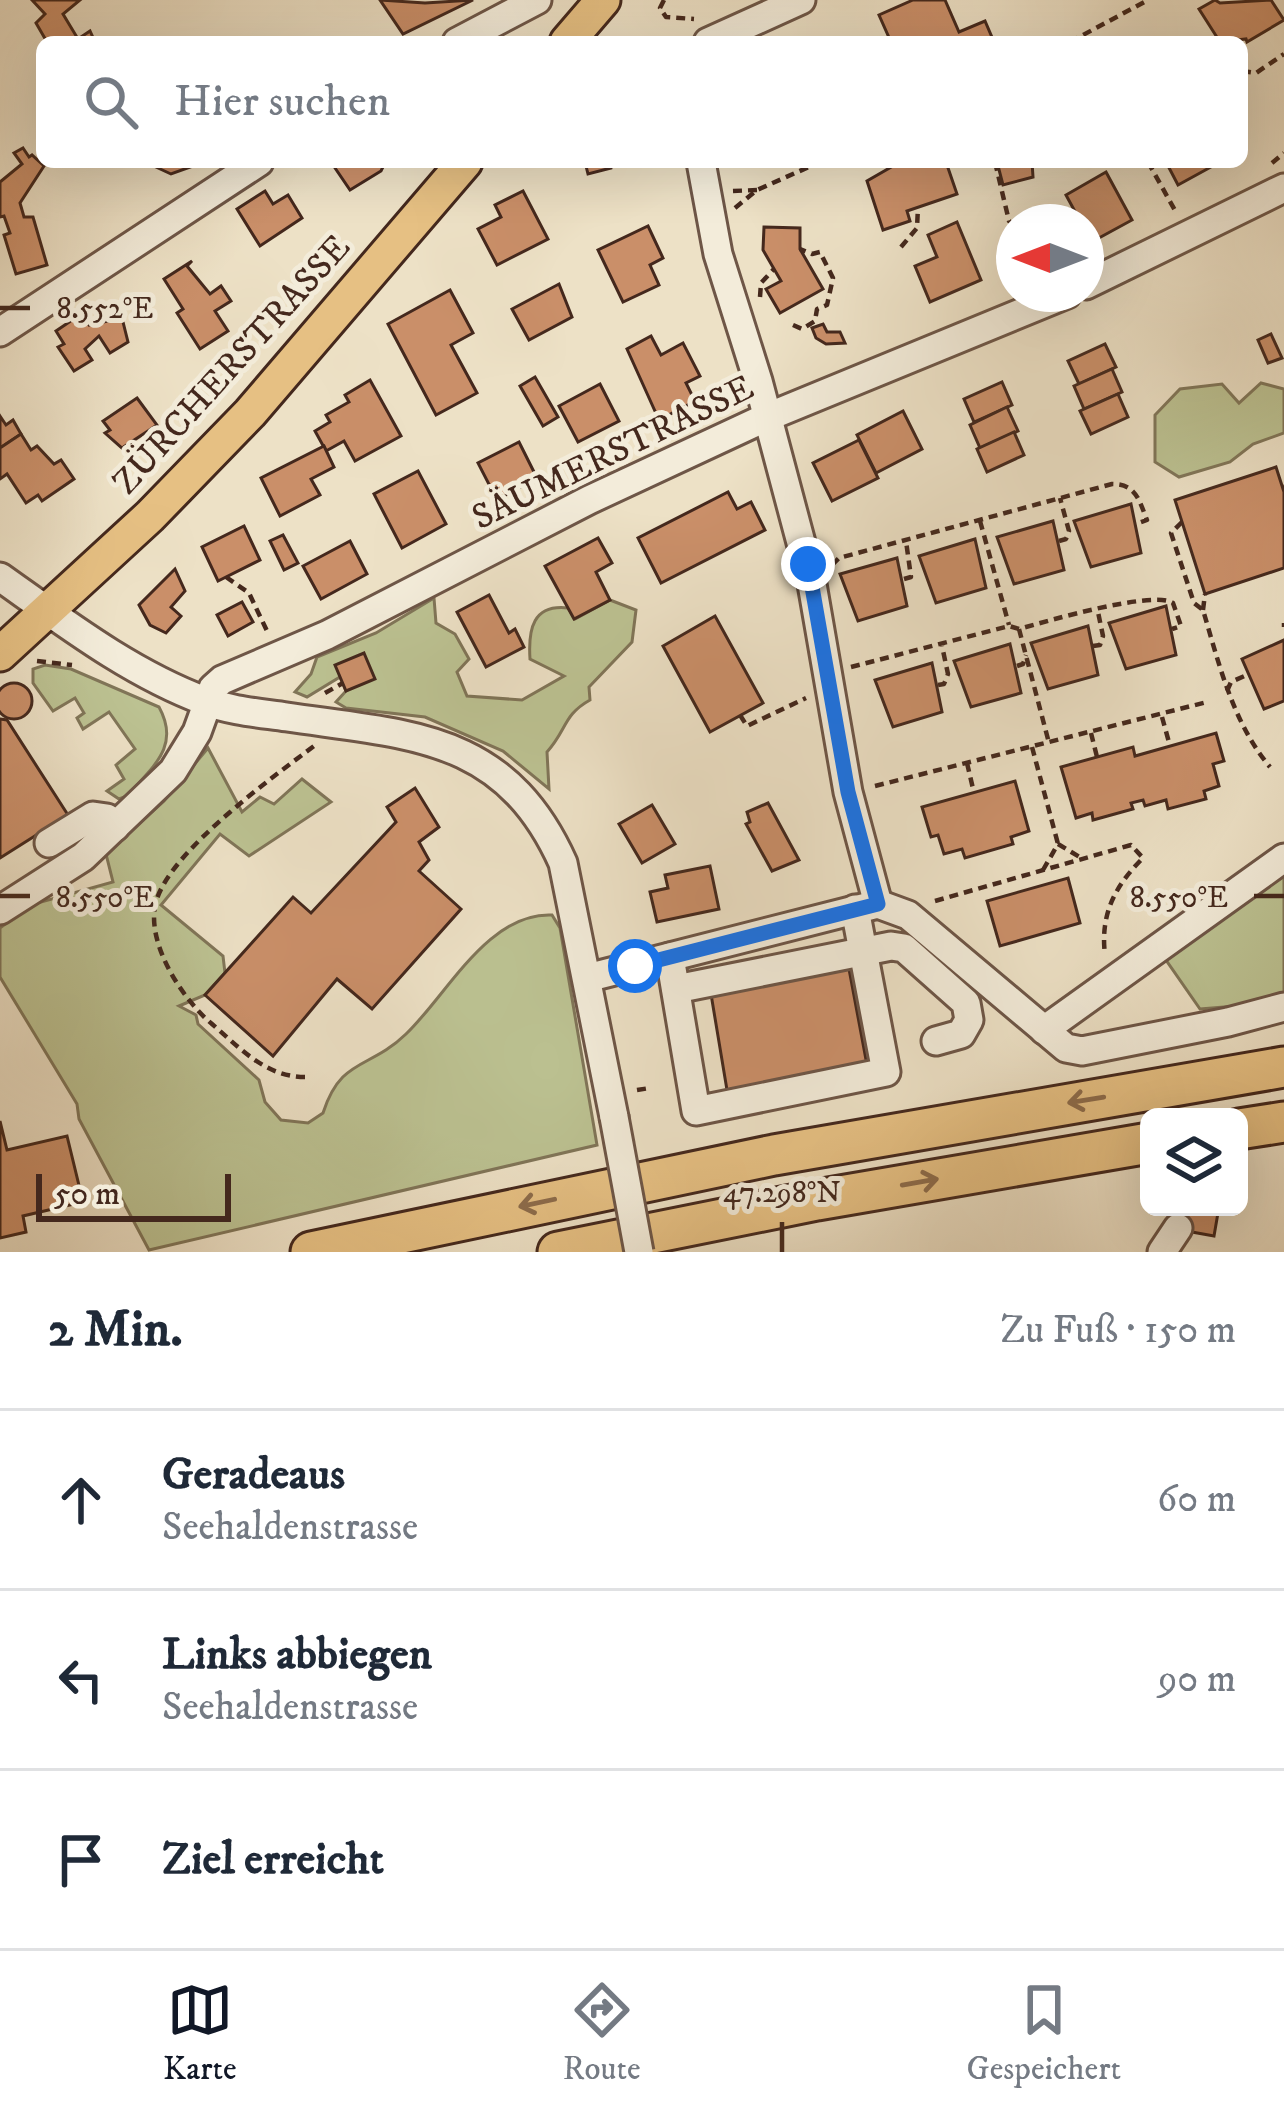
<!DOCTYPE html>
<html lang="de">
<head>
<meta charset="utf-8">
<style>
	:root { --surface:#fff; --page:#f2f2f3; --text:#1f2937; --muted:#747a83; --line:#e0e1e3; --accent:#111827 }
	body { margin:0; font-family:"IM FELL DW Pica",serif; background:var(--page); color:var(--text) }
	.controls { position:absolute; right:36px; bottom:36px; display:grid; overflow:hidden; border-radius:18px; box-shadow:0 12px 48px #0002 }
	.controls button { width:108px; height:108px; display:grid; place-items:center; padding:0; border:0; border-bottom:3px solid var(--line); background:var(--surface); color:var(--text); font:60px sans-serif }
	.compass { position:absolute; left:996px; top:204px; width:108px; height:108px; border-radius:50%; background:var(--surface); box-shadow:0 12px 48px #0002; rotate:270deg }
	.scale { position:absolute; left:36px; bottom:30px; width:195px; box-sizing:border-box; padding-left:12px; border:6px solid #44281d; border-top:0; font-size:33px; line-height:42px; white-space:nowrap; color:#44281d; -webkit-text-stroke:9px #f3ecda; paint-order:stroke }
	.stop { position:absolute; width:36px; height:36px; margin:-27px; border:9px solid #1a73e8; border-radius:50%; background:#fff }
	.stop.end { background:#1a73e8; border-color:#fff; box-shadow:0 3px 12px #0008 }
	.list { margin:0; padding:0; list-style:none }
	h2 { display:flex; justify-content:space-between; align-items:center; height:156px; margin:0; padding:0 48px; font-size:51px }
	h2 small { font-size:39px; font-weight:400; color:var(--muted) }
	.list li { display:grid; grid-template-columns:78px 1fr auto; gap:36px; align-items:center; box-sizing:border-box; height:180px; padding:0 48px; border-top:3px solid var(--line) }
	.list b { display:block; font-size:45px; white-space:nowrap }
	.list p { margin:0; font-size:39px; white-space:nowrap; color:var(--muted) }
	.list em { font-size:39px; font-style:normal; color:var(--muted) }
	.icon { flex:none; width:66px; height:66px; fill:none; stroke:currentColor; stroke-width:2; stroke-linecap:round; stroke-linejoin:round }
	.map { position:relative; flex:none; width:1284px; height:1252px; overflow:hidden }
	.search { position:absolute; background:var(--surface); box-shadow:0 12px 48px #0002; left:36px; right:36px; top:36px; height:132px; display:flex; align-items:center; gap:30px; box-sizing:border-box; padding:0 42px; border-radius:18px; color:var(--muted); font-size:45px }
	.sheet { height:696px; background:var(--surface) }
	nav { display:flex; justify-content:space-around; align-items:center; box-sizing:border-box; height:168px; border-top:3px solid var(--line); background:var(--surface); font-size:33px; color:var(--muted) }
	nav a { display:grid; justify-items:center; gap:6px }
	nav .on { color:var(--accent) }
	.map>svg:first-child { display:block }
</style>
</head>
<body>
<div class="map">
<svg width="1284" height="1252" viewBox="0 0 1284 1252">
	<rect width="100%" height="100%" fill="#ede1c6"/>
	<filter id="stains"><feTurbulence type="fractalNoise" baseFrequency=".00167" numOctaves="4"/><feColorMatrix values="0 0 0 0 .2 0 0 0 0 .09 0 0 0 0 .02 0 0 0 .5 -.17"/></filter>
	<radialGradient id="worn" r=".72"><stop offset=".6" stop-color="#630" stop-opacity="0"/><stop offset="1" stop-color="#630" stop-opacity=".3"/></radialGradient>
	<g fill="#bcc292" stroke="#807558" stroke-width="3">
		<path d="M 1261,383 L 1284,389 L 1284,433 L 1253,444 L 1230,462 L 1179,477 L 1155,462 L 1155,415 L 1180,389 L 1222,384 L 1239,403 Z"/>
		<path d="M 434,598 L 436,623 L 455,634 L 469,659 L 457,672 L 467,696 L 522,700 L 564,676 L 530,659 C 528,629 533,604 568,608 L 575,619 L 610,600 L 636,610 L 632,642 L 589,687 L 590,700 C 563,715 567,730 547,752 L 549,789 L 503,751 L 425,717 L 346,708 L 336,702 L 346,691 L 340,677 L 307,697 L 295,692 L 311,674 L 317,657 L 376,633 Z"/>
		<path d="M 45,665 L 71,669 L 159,707 C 181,747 152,767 127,796 L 119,799 L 107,791 L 124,779 L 116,765 L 135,749 L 109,712 L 83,729 L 77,718 L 84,713 L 75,698 L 53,711 L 33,683 L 33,669 Z"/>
		<path d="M 208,748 L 242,812 L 260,797 L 274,804 L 302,779 L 331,802 L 249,856 L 220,834 L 161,905 L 223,956 L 225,973 L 205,995 L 179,1006 L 196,1015 L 198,1024 L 259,1080 L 265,1102 L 281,1120 L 308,1123 L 323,1113 C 341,1057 369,1070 406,1034 C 447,995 488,912 552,915 L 560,928 L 597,1145 L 149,1250 L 79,1119 L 77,1104 L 0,977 L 0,928 L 30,905 L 113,882 L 106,854 L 164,801 Z"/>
		<path d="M 1284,875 L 1284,1002 L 1200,1009 L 1166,960 Z"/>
	</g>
	<g fill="#ca8f69" stroke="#44281d" stroke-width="3">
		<path d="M 32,0 L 80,0 L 63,14 L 78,39 L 90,31 L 95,42 L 47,42 L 36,23 L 45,14 Z"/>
		<path d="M 380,0 L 425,3 L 473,0 L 403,34 Z"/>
		<path d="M 913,0 L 945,0 L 959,32 L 985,21 L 994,42 L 891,42 L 879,15 Z"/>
		<path d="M 1215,0 L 1220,3 L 1271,0 L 1284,20 L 1247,42 L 1246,39 L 1220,42 L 1199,9 Z"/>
		<path d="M 23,148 L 29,157 L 32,155 L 44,166 L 20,203 L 24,217 L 33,217 L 47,265 L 16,274 L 4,235 L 10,233 L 4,216 L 0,217 L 0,182 L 22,164 L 14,153 Z"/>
		<path d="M 145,162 L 194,162 L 196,165 L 171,174 Z"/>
		<path d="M 331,162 L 385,162 L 385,163 L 381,171 L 350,190 Z"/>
		<path d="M 569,162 L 612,162 L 611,168 L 588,174 L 585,162 L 570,166 Z"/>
		<path d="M 900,162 L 946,162 L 957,194 L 907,211 L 910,221 L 883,230 L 867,181 Z"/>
		<path d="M 997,162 L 1032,162 L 1033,177 L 1003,185 Z"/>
		<path d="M 1166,162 L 1220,162 L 1178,185 Z"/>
		<path d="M 1106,172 L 1132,220 L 1086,245 L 1086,222 L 1071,222 L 1078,217 L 1066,195 Z"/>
		<path d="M 265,191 L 273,204 L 288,195 L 302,218 L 260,246 L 237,209 Z"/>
		<path d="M 523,191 L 548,239 L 497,265 L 478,229 L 501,217 L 495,205 Z"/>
		<path d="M 957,222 L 981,280 L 930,302 L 915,266 L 937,257 L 928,235 Z"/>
		<path d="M 648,226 L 663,258 L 650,265 L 659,285 L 623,302 L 598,250 Z"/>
		<path d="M 764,227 L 800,228 L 800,249 L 823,289 L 780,313 L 766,289 L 781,281 L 763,250 Z"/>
		<path d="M 192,261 L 187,266 L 210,294 L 221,286 L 231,301 L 215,311 L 228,331 L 200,349 L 177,313 L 183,309 L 164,279 Z"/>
		<path d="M 559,284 L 572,317 L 529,340 L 512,309 Z"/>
		<path d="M 450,290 L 473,333 L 451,345 L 477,393 L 436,415 L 388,324 Z"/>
		<path d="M 81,314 L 89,325 L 122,318 L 128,342 L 110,353 L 99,336 L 85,349 L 92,360 L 74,371 L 58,347 L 64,344 L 56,331 Z"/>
		<path d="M 823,324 L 827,332 L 840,332 L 845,343 L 826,344 L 816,338 L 812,328 Z"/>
		<path d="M 1271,334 L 1282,358 L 1268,363 L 1258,340 Z"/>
		<path d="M 651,336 L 661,355 L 683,343 L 700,376 L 686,383 L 695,401 L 659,420 L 627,349 Z"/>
		<path d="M 1105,344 L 1116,367 L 1079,384 L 1068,361 Z"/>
		<path d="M 1112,369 L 1122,392 L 1084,409 L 1074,386 Z"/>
		<path d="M 535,377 L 558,417 L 543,426 L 520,386 Z"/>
		<path d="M 370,380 L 401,436 L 355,461 L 344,441 L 326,451 L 315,431 L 330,422 L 326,415 L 349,402 L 345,395 Z"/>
		<path d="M 1002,382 L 1012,405 L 974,422 L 964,399 Z"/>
		<path d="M 600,384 L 619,421 L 578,442 L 559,406 Z"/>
		<path d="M 1118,394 L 1128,417 L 1091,434 L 1080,411 Z"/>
		<path d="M 137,398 L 157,425 L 122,448 L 105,433 L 110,430 L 103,421 Z"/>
		<path d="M 1007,407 L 1018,431 L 980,448 L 970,425 Z"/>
		<path d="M 903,411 L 922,449 L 876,473 L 857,435 Z"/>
		<path d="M 0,416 L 6,425 L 13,420 L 21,434 L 0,448 Z"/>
		<path d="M 1014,432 L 1024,455 L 987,472 L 977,449 Z"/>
		<path d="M 21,434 L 31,450 L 37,446 L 54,464 L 61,460 L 74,479 L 42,501 L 38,495 L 26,503 L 7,474 L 0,479 L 0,448 Z"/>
		<path d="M 859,440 L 878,478 L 832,501 L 813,463 Z"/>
		<path d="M 519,442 L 537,478 L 497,500 L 478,463 Z"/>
		<path d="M 324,446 L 334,467 L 311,479 L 320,495 L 280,516 L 261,478 Z"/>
		<path d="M 1276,467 L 1284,492 L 1284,568 L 1205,594 L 1175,500 Z"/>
		<path d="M 418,471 L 446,524 L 402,548 L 374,494 Z"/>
		<path d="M 728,492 L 737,509 L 751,502 L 765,530 L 661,583 L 638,538 Z"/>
		<path d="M 1131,504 L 1141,553 L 1091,567 L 1074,521 Z"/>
		<path d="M 1053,521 L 1064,570 L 1014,584 L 997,537 Z"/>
		<path d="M 244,526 L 260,560 L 218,581 L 202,547 Z"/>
		<path d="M 283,535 L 298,563 L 284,570 L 270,541 Z"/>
		<path d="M 598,538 L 612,563 L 596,572 L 610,600 L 574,619 L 545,566 Z"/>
		<path d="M 975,539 L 986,588 L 936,603 L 919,556 Z"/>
		<path d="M 350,541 L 367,574 L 321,599 L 303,566 Z"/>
		<path d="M 897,558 L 907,606 L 858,621 L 840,574 Z"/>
		<path d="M 175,569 L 185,591 L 171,607 L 181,616 L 166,633 L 150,625 L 139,605 Z"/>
		<path d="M 489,595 L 509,633 L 515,629 L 524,647 L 486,667 L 457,612 Z"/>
		<path d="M 242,602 L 253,622 L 228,636 L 217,615 Z"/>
		<path d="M 1166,606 L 1176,655 L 1126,669 L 1109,623 Z"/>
		<path d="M 715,616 L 763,703 L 710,732 L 663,646 Z"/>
		<path d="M 1088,626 L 1098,675 L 1048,689 L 1031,643 Z"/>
		<path d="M 1284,640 L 1284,701 L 1264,709 L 1242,659 Z"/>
		<path d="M 1010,644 L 1021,693 L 971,707 L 954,661 Z"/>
		<path d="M 364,653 L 375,679 L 346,691 L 335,665 Z"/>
		<path d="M 932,663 L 942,712 L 893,727 L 875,680 Z"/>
		<circle cx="14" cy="701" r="18"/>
		<path d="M 0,719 L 7,720 L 68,815 L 0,858 Z"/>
		<path d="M 1216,733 L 1224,761 L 1213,764 L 1219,786 L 1204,791 L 1206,799 L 1168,809 L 1166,800 L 1145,806 L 1143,800 L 1131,803 L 1133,809 L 1093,820 L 1092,813 L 1076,818 L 1061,767 L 1133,747 L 1135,756 Z"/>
		<path d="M 1015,781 L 1029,831 L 1011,837 L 1013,844 L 965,858 L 962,849 L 944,854 L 938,835 L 931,837 L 922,807 Z"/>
		<path d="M 415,788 L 439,827 L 419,842 L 429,860 L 419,871 L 461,909 L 372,1009 L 337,979 L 273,1056 L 205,995 L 293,897 L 311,913 L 396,822 L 387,807 Z"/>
		<path d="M 768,803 L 799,860 L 772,871 L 746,824 L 750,822 L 747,812 Z"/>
		<path d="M 652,805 L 675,844 L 642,863 L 619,824 Z"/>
		<path d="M 710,866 L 719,909 L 657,922 L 650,892 L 668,888 L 665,875 Z"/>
		<path d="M 1068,878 L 1080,923 L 1000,946 L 987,901 Z"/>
		<path d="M 849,969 L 867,1065 L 727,1090 L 711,994 Z"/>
		<path d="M 0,1121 L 7,1150 L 67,1136 L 83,1202 L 23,1216 L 26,1232 L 0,1238 Z"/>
		<path d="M 1191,1207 L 1219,1207 L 1214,1236 L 1181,1230 Z"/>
	</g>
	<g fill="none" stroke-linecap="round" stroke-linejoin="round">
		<defs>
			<g id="minor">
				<path d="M 457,42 L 537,0"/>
				<path d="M 708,42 L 801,0"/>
				<path d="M 701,162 L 718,254 L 758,381 L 812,584 L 848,792 L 878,904"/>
				<path d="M 1086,285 L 1284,188"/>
				<path d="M 0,332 L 259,162"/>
				<path d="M 0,577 C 65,623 130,673 205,701 C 231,711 260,713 287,717 C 410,735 505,734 563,863 L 614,1117"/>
				<path d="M 49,843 L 93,816 L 107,818 L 115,827"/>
				<path d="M 0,910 L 83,857 L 173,771 L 197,732 L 213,688 L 222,680 L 327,635 L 589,500 L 765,418 L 1067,294"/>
				<path d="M 670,957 L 696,1111 L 886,1072 L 855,909"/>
				<path d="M 587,978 L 878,904 L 908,915 L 1066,1048 L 1082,1051 L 1228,1022 L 1284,1007"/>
				<path d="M 676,989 L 891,946 L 904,948 L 966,1003 L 969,1020 L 961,1034 L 936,1041"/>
				<path d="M 1044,1030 L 1284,858"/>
				<path d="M 1162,1252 L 1178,1228"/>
			</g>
			<g id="major">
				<path d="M 567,42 L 603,0"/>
				<path d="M 0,654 L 150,516 L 250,413 L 465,162"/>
			</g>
			<g id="highway">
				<path d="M 1239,1129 L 1284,1122"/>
				<path d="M 311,1252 L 774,1155 L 1284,1067"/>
				<path d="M 558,1252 L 817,1200 L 1149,1143"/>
			</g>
		</defs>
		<use href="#minor" stroke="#6e5647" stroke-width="33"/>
		<use href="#major" stroke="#44281d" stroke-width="39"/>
		<use href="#highway" stroke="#44281d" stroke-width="45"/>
		<g stroke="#44281d" stroke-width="4.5" stroke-dasharray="9 6" stroke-linecap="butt">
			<path d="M 664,0 L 660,8 L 666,17 L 694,19"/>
			<path d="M 1070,42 L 1148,0"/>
			<path d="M 1242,71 L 1256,73 L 1284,54"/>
			<path d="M 995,162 L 1009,221 L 1014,225"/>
			<path d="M 1148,162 L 1177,214"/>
			<path d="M 1272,163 L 1284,153"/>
			<path d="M 733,191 L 757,190"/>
			<path d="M 735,208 L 757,190 L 820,162"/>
			<path d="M 1027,222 L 1042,222"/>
			<path d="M 901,247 L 917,228 L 918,207"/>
			<path d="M 760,297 L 761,283 L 774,269"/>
			<path d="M 793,325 L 802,329 L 815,321 L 817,309 L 827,305 L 833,278 L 820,252 L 812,254 L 800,249"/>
			<path d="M 1282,487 L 1284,486"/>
			<path d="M 980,521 L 1009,625"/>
			<path d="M 1182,522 L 1171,533 L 1194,603 L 1203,610 C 1219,664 1233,723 1270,767"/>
			<path d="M 1059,541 L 1066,539 L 1069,531 L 1060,498"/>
			<path d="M 832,565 L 839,558 L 1112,484 C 1136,484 1139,500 1147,520 L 1136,524"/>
			<path d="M 226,577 L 249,593 L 267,631"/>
			<path d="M 904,579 L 911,577 L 906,541"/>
			<path d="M 1203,610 L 1205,594"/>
			<path d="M 1284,623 L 1284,627"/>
			<path d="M 1019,629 L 1049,743"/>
			<path d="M 1093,646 L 1100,645 L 1103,636 L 1098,612"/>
			<path d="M 37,661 L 72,665"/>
			<path d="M 1017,666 L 1023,664 L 1026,655"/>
			<path d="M 851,667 L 1009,626 L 1019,629 C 1047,621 1153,590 1173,603 L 1181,626 L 1172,629"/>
			<path d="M 938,685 L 944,684 L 948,674 L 942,646"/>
			<path d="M 1227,691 L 1231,682 L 1249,674"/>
			<path d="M 325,693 L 343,683"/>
			<path d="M 740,715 L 747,726 L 806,698"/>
			<path d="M 1162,717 L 1170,746"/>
			<path d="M 1091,733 L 1097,757"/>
			<path d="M 1032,747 L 1058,844"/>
			<path d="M 967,763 L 974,793"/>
			<path d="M 875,786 L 1207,702"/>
			<path d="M 1043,870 L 1058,844 L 1083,859"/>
			<path d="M 935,901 L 1131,845 L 1143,858 C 1115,886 1100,914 1105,955"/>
			<path d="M 305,1077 C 266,1077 241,1049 212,1024 C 182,999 145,942 156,902 C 169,852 273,777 314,746"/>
			<path d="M 637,1090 L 650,1088"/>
		</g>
		<use href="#minor" stroke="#f3ecda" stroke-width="27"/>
		<use href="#major" stroke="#e6c083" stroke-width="33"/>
		<use href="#highway" stroke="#e6c083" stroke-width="39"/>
		<defs>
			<path id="minor-bridge" d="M 614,1117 L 639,1252"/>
		</defs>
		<use href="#minor-bridge" stroke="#6e5647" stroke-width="33" stroke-linecap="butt"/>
		<use href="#minor-bridge" stroke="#f3ecda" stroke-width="27"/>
	</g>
	<defs><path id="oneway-shaft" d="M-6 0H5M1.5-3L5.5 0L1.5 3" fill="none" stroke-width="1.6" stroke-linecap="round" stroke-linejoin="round" transform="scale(3)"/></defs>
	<g stroke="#8d6c4b">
		<use href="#oneway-shaft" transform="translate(1086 1100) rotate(171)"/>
		<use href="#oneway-shaft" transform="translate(920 1182) rotate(-10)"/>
		<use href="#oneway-shaft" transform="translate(537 1203) rotate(168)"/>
	</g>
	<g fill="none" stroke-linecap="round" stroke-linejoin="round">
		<path stroke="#1a73e8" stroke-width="15" d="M 635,966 L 878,904 L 848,792 L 808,564"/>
	</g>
	<path fill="none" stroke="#44281d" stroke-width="4.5" d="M 0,308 L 30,308M 0,896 L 30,896M 1254,896 L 1284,896M 782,1222 L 782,1252"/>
	<g text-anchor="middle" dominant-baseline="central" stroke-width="10" stroke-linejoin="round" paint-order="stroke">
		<g font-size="36" fill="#44281d" stroke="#f3ecda">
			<text transform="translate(232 365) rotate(-48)">ZÜRCHERSTRASSE</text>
			<text transform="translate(613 453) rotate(-26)">SÄUMERSTRASSE</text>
		</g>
	</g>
	<g font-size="30" text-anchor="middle" fill="#44281d" stroke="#f3ecda" stroke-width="10" stroke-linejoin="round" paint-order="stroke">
		<text x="105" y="318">8.552°E</text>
		<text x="1179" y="907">8.550°E</text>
		<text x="105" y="907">8.550°E</text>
		<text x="782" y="1202">47.298°N</text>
	</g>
	<rect width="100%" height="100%" filter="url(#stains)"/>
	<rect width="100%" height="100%" fill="url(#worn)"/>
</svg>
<div class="controls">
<button><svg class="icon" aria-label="layers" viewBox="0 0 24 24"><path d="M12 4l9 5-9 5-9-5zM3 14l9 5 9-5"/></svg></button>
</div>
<svg class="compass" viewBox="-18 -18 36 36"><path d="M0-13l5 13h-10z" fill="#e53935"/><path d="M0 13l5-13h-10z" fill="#747a83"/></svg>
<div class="scale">50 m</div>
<div class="stop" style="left:635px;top:966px"></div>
<div class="stop end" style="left:808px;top:564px"></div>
<div class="search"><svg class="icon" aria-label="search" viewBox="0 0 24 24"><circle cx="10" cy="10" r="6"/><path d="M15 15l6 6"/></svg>Hier suchen</div>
</div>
<section class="sheet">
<h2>2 Min.<small>Zu Fuß · 150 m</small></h2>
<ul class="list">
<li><svg class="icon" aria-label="ahead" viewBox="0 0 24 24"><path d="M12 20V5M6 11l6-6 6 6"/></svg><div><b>Geradeaus</b><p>Seehaldenstrasse</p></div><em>60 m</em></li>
<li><svg class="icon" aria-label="left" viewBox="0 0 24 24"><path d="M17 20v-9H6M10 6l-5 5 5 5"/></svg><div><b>Links abbiegen</b><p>Seehaldenstrasse</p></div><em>90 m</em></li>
<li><svg class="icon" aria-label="arrive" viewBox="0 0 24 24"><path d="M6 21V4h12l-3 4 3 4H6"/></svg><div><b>Ziel erreicht</b></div></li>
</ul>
</section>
<nav>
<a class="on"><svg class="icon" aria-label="map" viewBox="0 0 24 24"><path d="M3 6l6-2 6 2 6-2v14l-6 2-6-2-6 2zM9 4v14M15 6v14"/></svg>Karte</a>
<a><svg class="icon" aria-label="directions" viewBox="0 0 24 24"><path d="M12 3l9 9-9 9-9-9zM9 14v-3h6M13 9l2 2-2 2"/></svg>Route</a>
<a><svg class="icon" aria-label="saved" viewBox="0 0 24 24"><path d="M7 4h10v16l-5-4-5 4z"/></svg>Gespeichert</a>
</nav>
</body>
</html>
